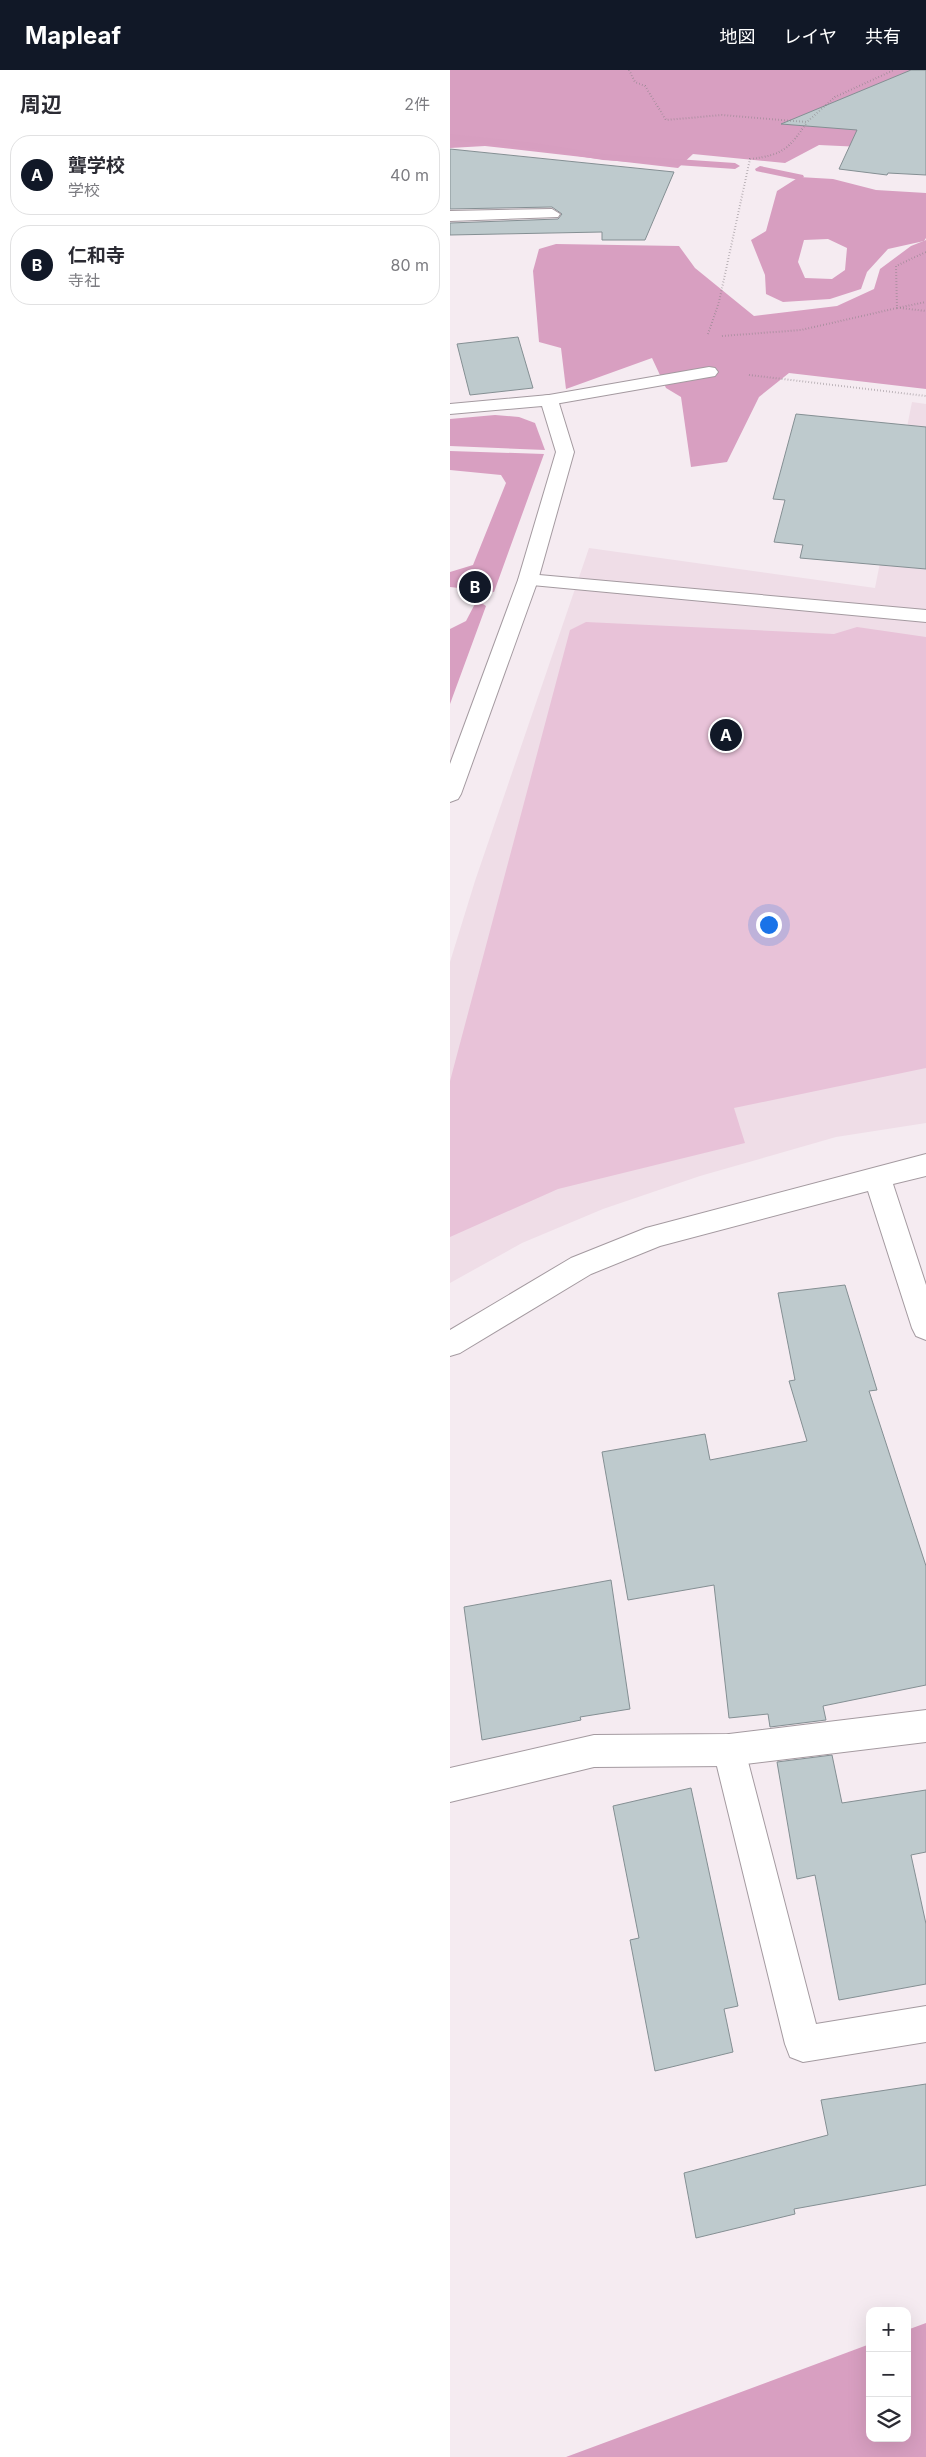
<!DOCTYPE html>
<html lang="ja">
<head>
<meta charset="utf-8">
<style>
	:root { --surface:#fff; --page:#f7f7f7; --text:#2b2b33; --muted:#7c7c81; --line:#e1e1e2; --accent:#111827 }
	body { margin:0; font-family:Inter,"Noto Sans JP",sans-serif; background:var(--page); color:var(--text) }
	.controls { position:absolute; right:15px; bottom:15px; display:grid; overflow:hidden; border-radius:10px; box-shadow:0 5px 20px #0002 }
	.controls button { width:45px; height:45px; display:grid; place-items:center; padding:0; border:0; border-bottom:1px solid var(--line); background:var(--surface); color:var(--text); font:25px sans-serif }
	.you { position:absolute; left:318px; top:854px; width:18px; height:18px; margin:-12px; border:4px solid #fff; border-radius:50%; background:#1a73e8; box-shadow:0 0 0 8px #1a73e833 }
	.badge { display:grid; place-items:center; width:32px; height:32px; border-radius:50%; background:var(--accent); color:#fff; font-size:16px; font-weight:700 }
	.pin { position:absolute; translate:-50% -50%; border:2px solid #fff; box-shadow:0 1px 5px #0006 }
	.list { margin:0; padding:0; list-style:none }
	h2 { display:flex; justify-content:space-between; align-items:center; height:65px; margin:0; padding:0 20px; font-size:21px }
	h2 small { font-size:16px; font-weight:400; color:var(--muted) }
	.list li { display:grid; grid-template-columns:32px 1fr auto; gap:15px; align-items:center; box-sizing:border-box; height:80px; margin:0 10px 10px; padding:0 10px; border:1px solid var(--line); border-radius:20px }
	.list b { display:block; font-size:19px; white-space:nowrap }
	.list p { margin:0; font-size:16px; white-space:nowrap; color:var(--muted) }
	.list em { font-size:16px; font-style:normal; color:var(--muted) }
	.icon { flex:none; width:28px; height:28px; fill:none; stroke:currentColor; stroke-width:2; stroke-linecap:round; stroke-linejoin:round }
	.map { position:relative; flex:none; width:476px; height:2387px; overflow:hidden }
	header { display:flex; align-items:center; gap:30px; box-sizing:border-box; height:70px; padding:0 25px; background:var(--accent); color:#fff }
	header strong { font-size:24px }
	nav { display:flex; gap:28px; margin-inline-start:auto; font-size:18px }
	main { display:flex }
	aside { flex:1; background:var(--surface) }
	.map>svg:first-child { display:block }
</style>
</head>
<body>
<header>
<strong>Mapleaf</strong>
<nav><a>地図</a><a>レイヤ</a><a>共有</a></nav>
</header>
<main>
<aside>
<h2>周辺<small>2件</small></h2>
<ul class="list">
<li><span class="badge">A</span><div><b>聾学校</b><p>学校</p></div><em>40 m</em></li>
<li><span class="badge">B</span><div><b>仁和寺</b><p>寺社</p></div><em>80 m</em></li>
</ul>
</aside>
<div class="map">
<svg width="476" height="2387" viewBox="0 0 476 2387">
	<rect width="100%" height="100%" fill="#f5ebf1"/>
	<path fill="#efdde7" d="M 462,332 L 476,334 L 476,1053 L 386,1067 L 250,1106 L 153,1139 L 72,1173 L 0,1213 L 0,892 L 25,811 L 139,478 L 425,518 Z"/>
	<path fill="#e8c2d8" d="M 136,552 L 384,564 L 407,557 L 476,567 L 476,998 L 284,1038 L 295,1073 L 108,1119 L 0,1167 L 0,1011 L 120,560 Z"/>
	<g fill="#d89fc1">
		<path d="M 0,0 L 476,0 L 476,80 L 369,75 L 335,93 L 243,84 L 228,98 L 35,76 L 0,78 Z"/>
		<path d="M 476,170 L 476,319 L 339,303 L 309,327 L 277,392 L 241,397 L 231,327 L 216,318 L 202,288 L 116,319 L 111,278 L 89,272 L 83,201 L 89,179 L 106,174 L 229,176 L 245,198 L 304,246 L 387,236 L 424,219 L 430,199 L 461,176 Z"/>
		<path d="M 45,345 L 69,347 L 85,353 L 95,380 L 0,376 L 0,349 Z"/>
		<path d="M 0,381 L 94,384 L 44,522 L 0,517 L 0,502 L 23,495 L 56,413 L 51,405 L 0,400 Z"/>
		<path d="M 27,530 L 36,536 L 0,634 L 0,559 L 16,551 Z"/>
		<path d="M 476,2253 L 476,2387 L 116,2387 L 420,2274 L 420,2368 L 457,2368 L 457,2260 Z"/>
	</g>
	<path fill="#d79ec0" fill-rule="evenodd" d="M 349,107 L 383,109 L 426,120 L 476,123 L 476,168 L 474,171 L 438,179 L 417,202 L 411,219 L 380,229 L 333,232 L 316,224 L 315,205 L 301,170 L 316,161 L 327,121 ZM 378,169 L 397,178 L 395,200 L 382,209 L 355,208 L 348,192 L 354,170 Z"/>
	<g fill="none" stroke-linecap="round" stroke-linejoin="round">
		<g fill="#d79ec0" fill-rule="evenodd">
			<path d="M 0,64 L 85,73 L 153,84 L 285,93 L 290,96 L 285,99 L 153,90 L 85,79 L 0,70 Z"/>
			<path d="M 310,96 L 353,105 L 354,107 L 349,110 L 306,101 L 305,99 Z"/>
		</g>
	</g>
	<g fill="#becacd" stroke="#848f93">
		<path d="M 461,0 L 476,0 L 476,105 L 438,103 L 437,105 L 389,99 L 407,60 L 331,54 Z"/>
		<path d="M 0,79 L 224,102 L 195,170 L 152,170 L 152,162 L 0,165 L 0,153 L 108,149 L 112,144 L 102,137 L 0,139 Z"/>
		<path d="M 68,267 L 83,318 L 20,325 L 7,274 Z"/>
		<path d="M 346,344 L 476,357 L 476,499 L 350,488 L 353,475 L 324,472 L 335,430 L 323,429 Z"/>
		<path d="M 395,1215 L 427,1320 L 419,1321 L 476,1496 L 476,1615 L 373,1636 L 376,1650 L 320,1657 L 318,1644 L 279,1648 L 264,1515 L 178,1530 L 152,1382 L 255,1364 L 260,1390 L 357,1371 L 339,1311 L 345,1310 L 328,1223 Z"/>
		<path d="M 161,1510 L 180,1639 L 130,1647 L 131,1650 L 32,1670 L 14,1537 Z"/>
		<path d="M 382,1685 L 392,1733 L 476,1720 L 476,1782 L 461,1785 L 476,1854 L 476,1914 L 389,1930 L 365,1805 L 347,1809 L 327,1692 Z"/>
		<path d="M 241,1718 L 288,1936 L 274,1939 L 283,1982 L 205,2001 L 180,1870 L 189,1868 L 163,1736 Z"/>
		<path d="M 476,2014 L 476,2115 L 344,2139 L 345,2144 L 246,2168 L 234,2103 L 378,2065 L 371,2030 Z"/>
	</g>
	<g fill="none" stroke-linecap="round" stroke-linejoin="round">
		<defs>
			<g id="service">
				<path d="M 102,139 L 110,144 L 108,147 L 0,151 L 0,141 Z"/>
				<path d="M 259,297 L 265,298 L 268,302 L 265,306 L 99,335 L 93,334 L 90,330 L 93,326 L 99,325 Z"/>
				<path d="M 78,504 L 476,540 L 476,552 L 71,514 L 68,510 L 71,506 Z"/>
				<path d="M 279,1664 L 291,1669 L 295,1680 L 366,1954 L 476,1936 L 476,1972 L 353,1992 L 340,1987 L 335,1974 L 263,1680 L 267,1669 Z"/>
			</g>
			<g id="minor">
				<path d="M 99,325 L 105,326 L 108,330 L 124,382 L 88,510 L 11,724 L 8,729 L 0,732 L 0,694 L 68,510 L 106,382 L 92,336 L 0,344 L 0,334 Z"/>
				<path d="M 476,1084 L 476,1106 L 443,1114 L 476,1215 L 476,1270 L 466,1266 L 462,1258 L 418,1121 L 210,1176 L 141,1204 L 10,1283 L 0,1286 L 0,1260 L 121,1188 L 196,1158 Z"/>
				<path d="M 476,1640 L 476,1672 L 279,1696 L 144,1697 L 0,1732 L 0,1698 L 144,1665 L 279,1664 Z"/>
			</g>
		</defs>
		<use href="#service" stroke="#a49aa0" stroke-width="2"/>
		<use href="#minor" stroke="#a49aa0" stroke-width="2"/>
		<g stroke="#8a8388" stroke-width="2" stroke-dasharray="0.5 2.5" stroke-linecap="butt">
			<path d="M 179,0 L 185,12 L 195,16 L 216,50 L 272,45 L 357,52 L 385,27 L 444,0"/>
			<path d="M 447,238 L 476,232"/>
			<path d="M 450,238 L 476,241"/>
			<path d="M 258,264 L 269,232 L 300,89 C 333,85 339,79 357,52"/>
			<path d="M 272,266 L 351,260 L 447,238 L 446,196 L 476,182"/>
			<path d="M 299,305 L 476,326"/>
		</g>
		<use href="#service" fill="#fff" fill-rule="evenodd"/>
		<use href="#minor" fill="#fff" fill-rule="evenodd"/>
	</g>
</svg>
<div class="controls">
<button>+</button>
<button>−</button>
<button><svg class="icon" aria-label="layers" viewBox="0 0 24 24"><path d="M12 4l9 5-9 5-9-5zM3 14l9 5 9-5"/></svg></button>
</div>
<div class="you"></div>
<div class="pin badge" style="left:276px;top:665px">A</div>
<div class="pin badge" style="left:25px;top:517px">B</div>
</div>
</main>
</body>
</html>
